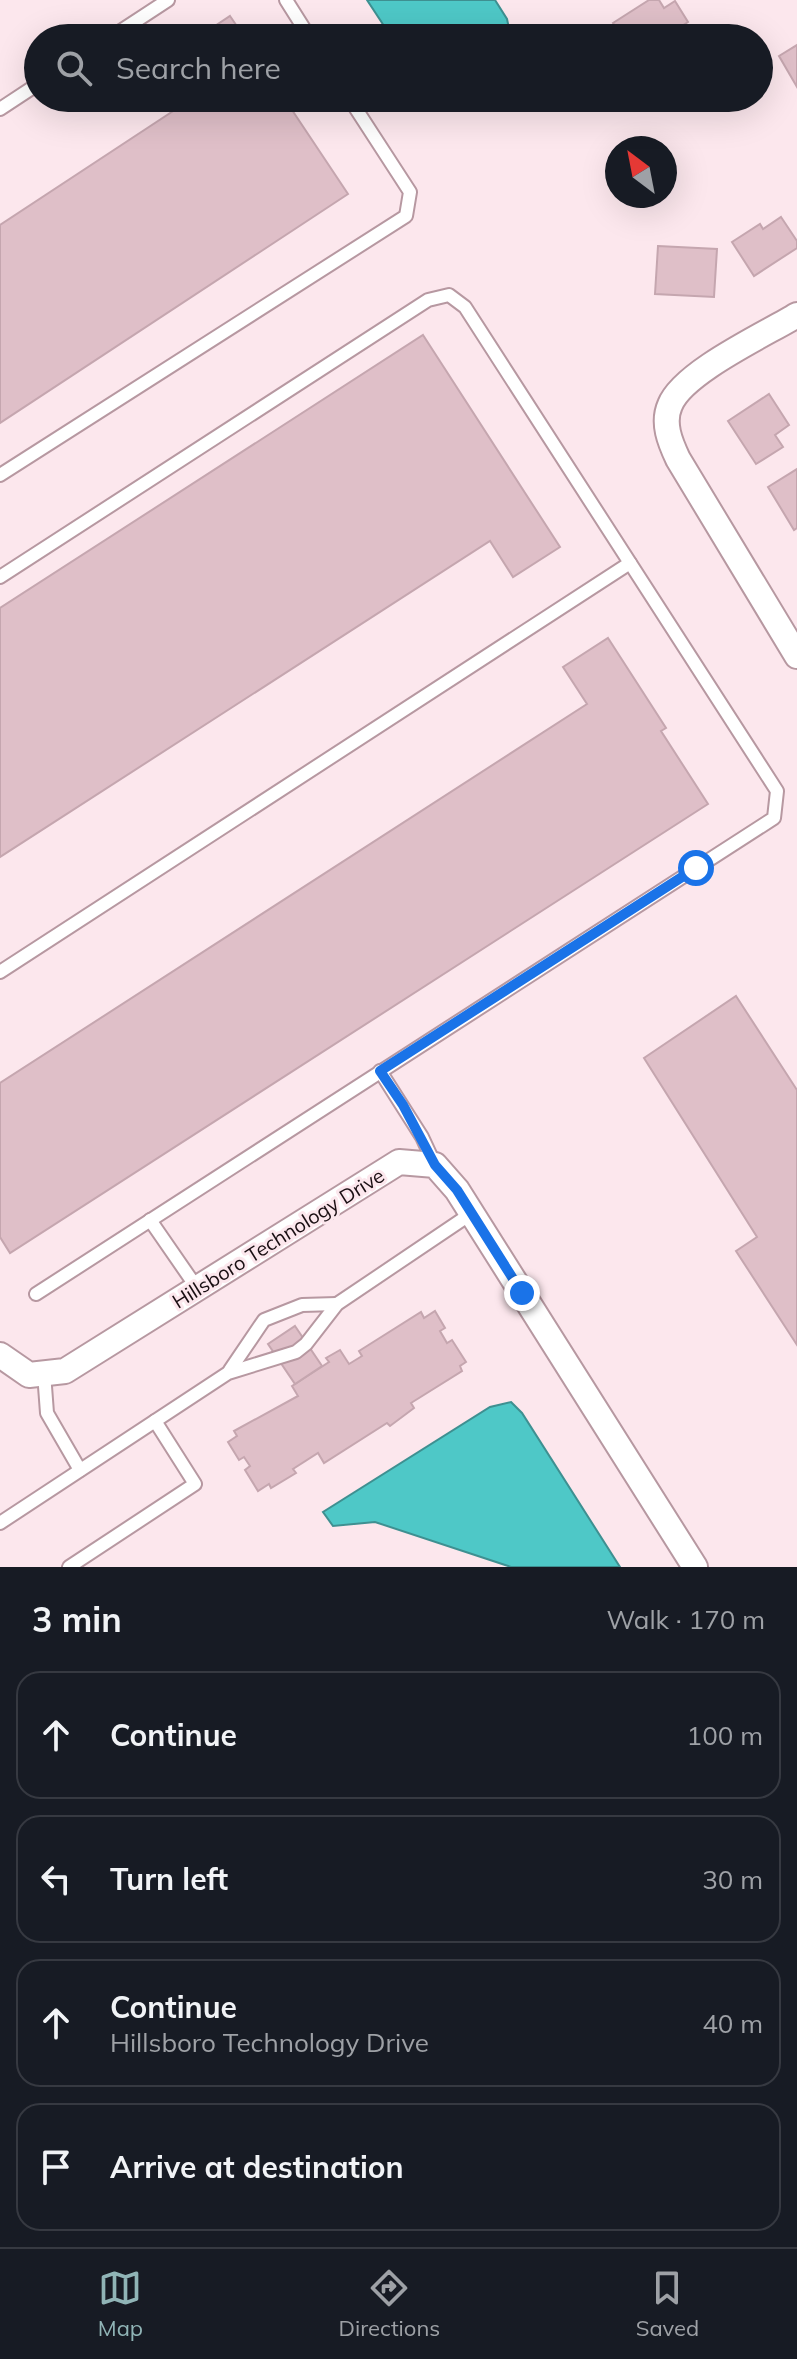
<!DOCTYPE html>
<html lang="en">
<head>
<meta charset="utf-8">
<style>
	:root { --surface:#171b24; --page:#20242c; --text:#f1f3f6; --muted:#9ea1a6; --line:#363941; --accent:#90b4b6 }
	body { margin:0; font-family:Mulish,sans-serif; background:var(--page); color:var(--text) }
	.compass { position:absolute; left:605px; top:136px; width:72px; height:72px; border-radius:50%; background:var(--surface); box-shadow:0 8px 32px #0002; rotate:328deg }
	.stop { position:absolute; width:24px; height:24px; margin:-18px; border:6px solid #1a73e8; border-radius:50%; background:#fff }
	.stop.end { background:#1a73e8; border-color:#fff; box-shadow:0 2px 8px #0008 }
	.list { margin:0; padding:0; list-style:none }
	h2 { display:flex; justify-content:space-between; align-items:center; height:104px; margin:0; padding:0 32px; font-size:34px }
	h2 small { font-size:26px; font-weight:400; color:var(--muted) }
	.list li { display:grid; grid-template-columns:52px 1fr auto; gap:24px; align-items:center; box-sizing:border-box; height:128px; margin:0 16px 16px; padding:0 16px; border:2px solid var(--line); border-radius:24px }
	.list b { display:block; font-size:30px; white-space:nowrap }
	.list p { margin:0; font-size:26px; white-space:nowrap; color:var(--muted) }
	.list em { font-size:26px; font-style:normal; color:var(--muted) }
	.icon { flex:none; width:44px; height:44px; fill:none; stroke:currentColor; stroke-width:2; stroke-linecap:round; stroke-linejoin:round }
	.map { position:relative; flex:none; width:797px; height:1567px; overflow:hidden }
	.search { position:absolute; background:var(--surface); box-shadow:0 8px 32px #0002; left:24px; right:24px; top:24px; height:88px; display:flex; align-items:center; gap:20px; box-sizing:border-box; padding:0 28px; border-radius:44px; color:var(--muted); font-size:30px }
	.sheet { height:680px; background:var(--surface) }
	nav { display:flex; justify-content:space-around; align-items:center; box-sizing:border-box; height:112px; border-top:2px solid var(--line); background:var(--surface); font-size:22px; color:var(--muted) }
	nav a { display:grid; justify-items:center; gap:4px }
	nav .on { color:var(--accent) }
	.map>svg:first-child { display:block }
</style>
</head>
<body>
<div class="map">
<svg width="797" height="1567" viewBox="0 0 797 1567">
	<rect width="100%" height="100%" fill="#fce7ed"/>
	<g fill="#4ec8c7" stroke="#3e9091" stroke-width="2">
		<path d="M 367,0 L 495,0 L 507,19 L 511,38 L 392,38 Z"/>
		<path d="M 511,1402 L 522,1413 L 620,1567 L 511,1567 L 375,1522 L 333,1526 L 323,1512 L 490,1407 Z"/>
	</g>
	<g fill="#dfbfc8" stroke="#c5a6af" stroke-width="2">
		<path d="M 649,0 L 659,0 L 664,8 L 675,1 L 688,22 L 663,38 L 641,38 L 639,35 L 623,38 L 613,23 Z"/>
		<path d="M 230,16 L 245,38 L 197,38 Z"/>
		<path d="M 797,45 L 797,87 L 779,56 Z"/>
		<path d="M 193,98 L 284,98 L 348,194 L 0,423 L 0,225 Z"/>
		<path d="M 781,217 L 797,241 L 797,248 L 754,276 L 732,242 L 760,224 L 763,229 Z"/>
		<path d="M 658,246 L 717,249 L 714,297 L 655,294 Z"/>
		<path d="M 423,335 L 560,547 L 513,577 L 490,541 L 0,857 L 0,608 Z"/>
		<path d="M 769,394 L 789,425 L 775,435 L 783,447 L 756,464 L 728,421 Z"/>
		<path d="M 797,469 L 797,528 L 794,530 L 768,487 Z"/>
		<path d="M 608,638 L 666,728 L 661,731 L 708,804 L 10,1253 L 0,1237 L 0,1083 L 587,704 L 563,667 Z"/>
		<path d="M 736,996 L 797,1090 L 797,1345 L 736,1251 L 757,1237 L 644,1058 Z"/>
		<path d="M 435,1311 L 445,1328 L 440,1331 L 447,1343 L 452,1340 L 466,1362 L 460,1366 L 462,1371 L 411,1403 L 414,1408 L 390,1426 L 387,1423 L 324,1463 L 318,1453 L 293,1469 L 296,1473 L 271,1488 L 269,1484 L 258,1491 L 245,1470 L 250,1466 L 244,1457 L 239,1460 L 228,1442 L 237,1436 L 234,1431 L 298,1396 L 292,1386 L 329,1362 L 326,1358 L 340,1350 L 349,1364 L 362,1356 L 359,1351 L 421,1312 L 424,1318 Z"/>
		<path d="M 295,1326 L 322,1366 L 295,1384 L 268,1344 Z"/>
	</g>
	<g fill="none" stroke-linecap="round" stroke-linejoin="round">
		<defs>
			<g id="service">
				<path d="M 286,0 L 310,38"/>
				<path d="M 110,38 L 168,0"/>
				<path d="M 0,109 L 38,84"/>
				<path d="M 0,475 L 406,216 L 410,192 L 349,98"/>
				<path d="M 0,577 L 428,300 L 449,295 L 465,307 L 777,791 L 774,818 L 36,1294"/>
				<path d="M 0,972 L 630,563"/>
				<path d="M 380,1071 L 422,1137 L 435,1165"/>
				<path d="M 150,1220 L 197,1288"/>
				<path d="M 230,1370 L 264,1320 L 302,1305 L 337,1304"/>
				<path d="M 44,1373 L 47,1413 L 80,1470"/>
				<path d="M 0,1523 L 228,1373 L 296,1352 L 306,1344 L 337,1304 L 472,1213"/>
				<path d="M 69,1567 L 195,1484 L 155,1421"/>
			</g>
			<g id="minor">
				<path d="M 797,315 C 766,334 683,372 670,405 C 662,423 670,442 678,459 L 797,656"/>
				<path d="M 0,1355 L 29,1375 L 65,1371 L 399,1162 L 435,1165 L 457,1190 L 695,1567"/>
			</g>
		</defs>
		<use href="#service" stroke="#b798a1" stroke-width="16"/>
		<use href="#minor" stroke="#b798a1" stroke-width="28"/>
		<use href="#service" stroke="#fff" stroke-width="12"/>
		<use href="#minor" stroke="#fff" stroke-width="24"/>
	</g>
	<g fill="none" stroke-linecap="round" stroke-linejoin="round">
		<path stroke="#1a73e8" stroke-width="10" d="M 522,1293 L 457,1190 L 435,1165 L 403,1105 L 380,1071 L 696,868"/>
	</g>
	<g text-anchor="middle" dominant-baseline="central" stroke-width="6" stroke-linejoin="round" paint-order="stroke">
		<g font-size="20" fill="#190e12" stroke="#fce7ed">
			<text transform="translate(278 1238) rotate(-32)">Hillsboro Technology Drive</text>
		</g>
	</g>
</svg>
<svg class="compass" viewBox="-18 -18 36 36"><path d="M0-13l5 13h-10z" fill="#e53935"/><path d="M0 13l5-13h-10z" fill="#9ea1a6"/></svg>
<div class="stop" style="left:696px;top:868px"></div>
<div class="stop end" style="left:522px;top:1293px"></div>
<div class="search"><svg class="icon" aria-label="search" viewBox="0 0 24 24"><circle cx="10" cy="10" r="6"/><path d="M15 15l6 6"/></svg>Search here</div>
</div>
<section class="sheet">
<h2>3 min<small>Walk · 170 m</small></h2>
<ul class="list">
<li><svg class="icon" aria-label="ahead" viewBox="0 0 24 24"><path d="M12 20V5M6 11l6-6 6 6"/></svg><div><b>Continue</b></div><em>100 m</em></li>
<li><svg class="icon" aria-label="left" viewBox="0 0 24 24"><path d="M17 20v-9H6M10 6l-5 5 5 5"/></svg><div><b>Turn left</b></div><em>30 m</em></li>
<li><svg class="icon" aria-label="ahead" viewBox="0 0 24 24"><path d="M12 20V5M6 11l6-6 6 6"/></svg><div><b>Continue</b><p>Hillsboro Technology Drive</p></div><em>40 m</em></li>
<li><svg class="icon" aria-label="arrive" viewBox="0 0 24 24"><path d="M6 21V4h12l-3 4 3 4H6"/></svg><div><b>Arrive at destination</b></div></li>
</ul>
</section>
<nav>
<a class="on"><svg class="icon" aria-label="map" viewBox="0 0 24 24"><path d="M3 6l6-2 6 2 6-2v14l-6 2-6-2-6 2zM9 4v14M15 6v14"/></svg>Map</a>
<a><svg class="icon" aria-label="directions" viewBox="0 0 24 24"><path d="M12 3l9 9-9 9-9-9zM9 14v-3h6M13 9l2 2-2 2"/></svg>Directions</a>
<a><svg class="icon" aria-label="saved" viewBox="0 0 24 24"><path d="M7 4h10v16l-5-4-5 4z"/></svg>Saved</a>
</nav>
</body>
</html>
